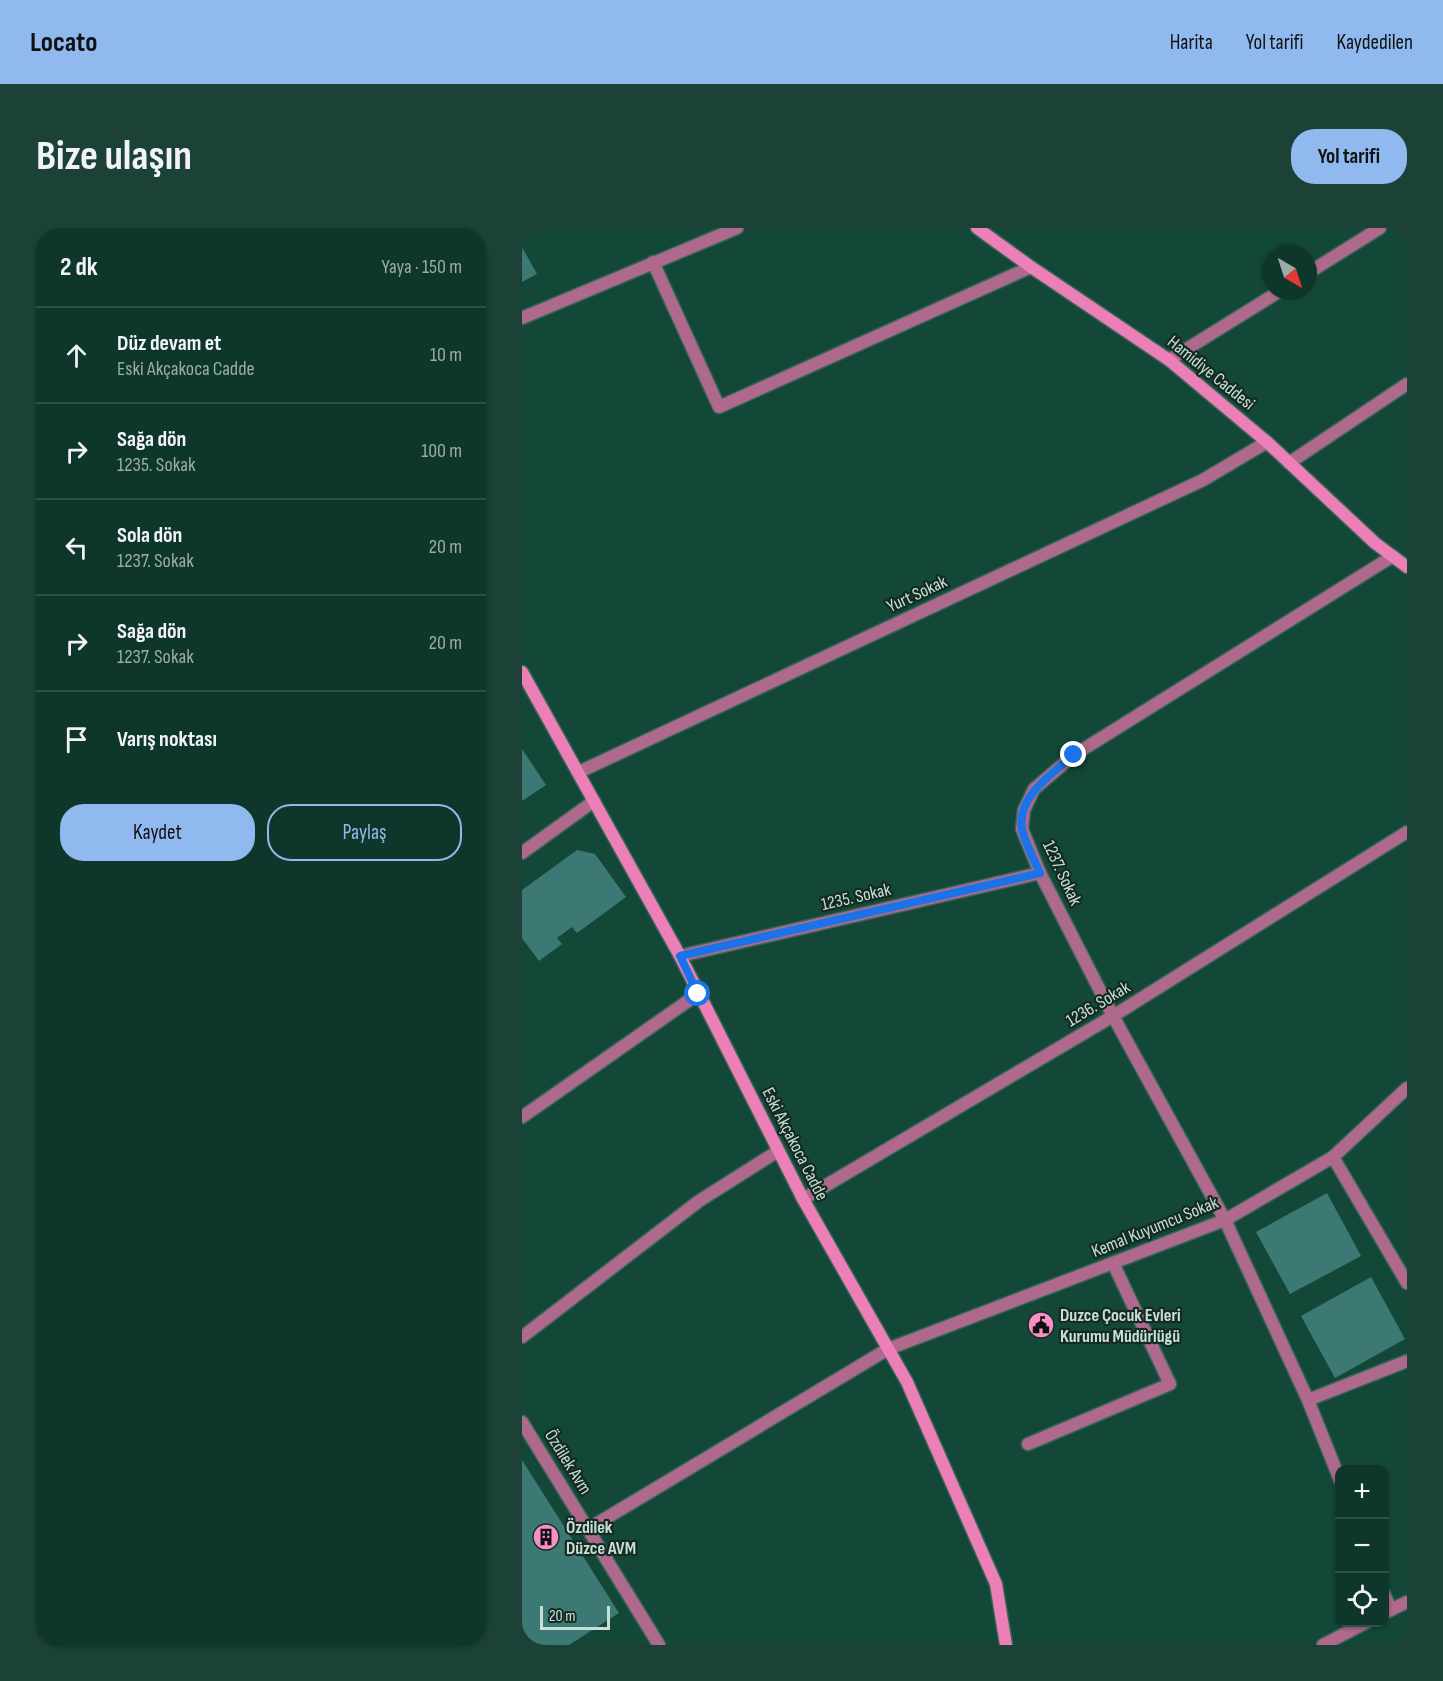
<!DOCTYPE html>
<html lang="tr">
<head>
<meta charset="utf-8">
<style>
	:root { --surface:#0e362a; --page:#1c4136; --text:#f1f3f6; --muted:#9baba8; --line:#2e5047; --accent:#90b9f0 }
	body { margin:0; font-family:"Sofia Sans Condensed",sans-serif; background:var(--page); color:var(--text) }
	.controls { position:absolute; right:18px; bottom:18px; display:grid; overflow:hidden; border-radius:12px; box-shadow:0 2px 4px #0004 }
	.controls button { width:54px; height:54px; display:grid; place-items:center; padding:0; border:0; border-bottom:2px solid var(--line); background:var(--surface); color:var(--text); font:30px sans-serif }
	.compass { position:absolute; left:741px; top:18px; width:54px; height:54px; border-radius:50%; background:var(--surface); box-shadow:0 2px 4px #0004; rotate:141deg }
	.scale { position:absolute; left:18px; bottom:15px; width:70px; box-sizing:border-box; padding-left:6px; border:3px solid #c6e0d6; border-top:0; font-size:16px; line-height:21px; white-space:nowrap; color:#c6e0d6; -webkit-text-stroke:4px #142a22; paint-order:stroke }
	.stop { position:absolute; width:18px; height:18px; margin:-14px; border:4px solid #1a73e8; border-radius:50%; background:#fff }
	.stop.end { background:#1a73e8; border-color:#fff; box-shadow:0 2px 6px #0008 }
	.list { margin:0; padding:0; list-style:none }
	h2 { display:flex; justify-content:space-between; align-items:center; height:78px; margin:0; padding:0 24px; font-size:26px }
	h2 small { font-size:20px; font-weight:400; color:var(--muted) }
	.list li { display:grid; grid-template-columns:39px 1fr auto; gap:18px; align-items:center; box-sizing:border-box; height:96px; padding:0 24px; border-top:2px solid var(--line) }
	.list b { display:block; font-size:22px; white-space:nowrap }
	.list p { margin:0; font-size:20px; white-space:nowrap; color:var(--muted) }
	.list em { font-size:20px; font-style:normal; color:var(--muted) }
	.actions { display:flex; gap:12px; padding:18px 24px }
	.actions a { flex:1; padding:14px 0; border:2px solid var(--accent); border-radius:24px; text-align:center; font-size:21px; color:var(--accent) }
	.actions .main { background:var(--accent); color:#111 }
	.icon { flex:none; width:33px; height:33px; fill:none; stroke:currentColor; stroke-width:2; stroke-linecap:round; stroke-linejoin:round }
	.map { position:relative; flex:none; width:885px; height:1417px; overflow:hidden; border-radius:24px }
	header { display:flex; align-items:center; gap:36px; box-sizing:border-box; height:84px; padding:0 30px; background:var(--accent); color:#111 }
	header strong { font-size:28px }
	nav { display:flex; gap:33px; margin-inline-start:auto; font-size:21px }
	.intro { display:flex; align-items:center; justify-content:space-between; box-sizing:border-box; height:144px; padding:0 36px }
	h1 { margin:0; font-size:42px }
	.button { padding:15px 27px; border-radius:24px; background:var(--accent); color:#111; font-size:21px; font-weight:700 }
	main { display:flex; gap:36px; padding:0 36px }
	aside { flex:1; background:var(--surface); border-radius:24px; box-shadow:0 2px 4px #0004 }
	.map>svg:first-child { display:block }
</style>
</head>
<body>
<header>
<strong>Locato</strong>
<nav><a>Harita</a><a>Yol tarifi</a><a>Kaydedilen</a></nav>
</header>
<div class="intro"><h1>Bize ulaşın</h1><a class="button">Yol tarifi</a></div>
<main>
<aside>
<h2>2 dk<small>Yaya · 150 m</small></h2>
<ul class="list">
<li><svg class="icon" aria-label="ahead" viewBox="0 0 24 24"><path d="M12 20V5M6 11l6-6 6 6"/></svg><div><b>Düz devam et</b><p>Eski Akçakoca Cadde</p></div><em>10 m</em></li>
<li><svg class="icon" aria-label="right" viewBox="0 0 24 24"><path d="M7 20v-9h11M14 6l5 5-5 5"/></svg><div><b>Sağa dön</b><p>1235. Sokak</p></div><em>100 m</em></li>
<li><svg class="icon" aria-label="left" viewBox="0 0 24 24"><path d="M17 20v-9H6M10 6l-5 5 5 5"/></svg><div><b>Sola dön</b><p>1237. Sokak</p></div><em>20 m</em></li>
<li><svg class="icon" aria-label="right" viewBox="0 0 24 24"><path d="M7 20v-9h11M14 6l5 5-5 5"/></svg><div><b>Sağa dön</b><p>1237. Sokak</p></div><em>20 m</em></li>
<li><svg class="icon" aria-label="arrive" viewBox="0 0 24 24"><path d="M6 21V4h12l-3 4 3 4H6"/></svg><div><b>Varış noktası</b></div></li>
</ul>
<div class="actions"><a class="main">Kaydet</a><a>Paylaş</a></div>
</aside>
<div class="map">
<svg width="885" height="1417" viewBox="0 0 885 1417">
	<rect width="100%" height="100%" fill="#134838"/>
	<g fill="#3c7974">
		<path d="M 0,19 L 15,46 L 0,54 Z"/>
		<path d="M 0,521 L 24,557 L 0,573 Z"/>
		<path d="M 55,622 L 73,626 L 104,669 L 55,705 L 50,699 L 35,710 L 40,716 L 17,733 L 0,710 L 0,662 Z"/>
		<path d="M 805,965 L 839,1028 L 768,1066 L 734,1004 Z"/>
		<path d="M 849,1049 L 883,1111 L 813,1150 L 779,1088 Z"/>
		<path d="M 0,1232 L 97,1385 L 47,1417 L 0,1417 Z"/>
	</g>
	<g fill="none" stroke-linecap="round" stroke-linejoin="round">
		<defs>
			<path id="lane" d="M 506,1216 L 648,1156 L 591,1035"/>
			<g id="street">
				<path d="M 131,34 L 197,179 L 509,39"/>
				<path d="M 786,45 L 858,0"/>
				<path d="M 0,90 L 215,0"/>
				<path d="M 647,132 L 758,63"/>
				<path d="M 767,235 L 885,156"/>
				<path d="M 57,544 L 681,252 L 745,214"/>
				<path d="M 0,625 L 72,573"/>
				<path d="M 158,728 L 518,645"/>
				<path d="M 0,889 L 176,766"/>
				<path d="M 811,929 L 885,1055"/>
				<path d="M 281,971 L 591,788 L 885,604"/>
				<path d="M 0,1109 L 177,973 L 256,923"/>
				<path d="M 786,1172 L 885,1133"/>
				<path d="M 0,1194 L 137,1417"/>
				<path d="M 818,1252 L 786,1172 L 703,992 L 591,788 L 518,645 L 500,601 L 502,582 L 512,561 L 552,527 L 871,328"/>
				<path d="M 66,1301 L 366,1121 L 703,992 L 811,929 L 885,860"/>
				<path d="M 862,1366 L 869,1382"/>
				<path d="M 862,1385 L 885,1374"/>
				<path d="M 801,1417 L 845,1394"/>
			</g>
			<g id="secondary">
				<path d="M 455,0 L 509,39 L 647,132 L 745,214 L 853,315 L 885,339"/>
				<path d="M 0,444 L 158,728 L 281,971 L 385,1154 L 474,1356 L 484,1417"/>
			</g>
		</defs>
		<use href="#lane" stroke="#376658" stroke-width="15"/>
		<use href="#street" stroke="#376658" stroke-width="15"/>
		<use href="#secondary" stroke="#376658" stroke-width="15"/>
		<use href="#lane" stroke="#af698c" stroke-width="12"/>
		<use href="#street" stroke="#af698c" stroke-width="12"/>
		<use href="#secondary" stroke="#ed7fb8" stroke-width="12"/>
	</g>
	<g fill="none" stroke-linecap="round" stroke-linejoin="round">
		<path stroke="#1a73e8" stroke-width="8" d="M 176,766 L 158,728 L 518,645 C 513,634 502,612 500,601 C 494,569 531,545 552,527"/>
	</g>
	<defs>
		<symbol id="civic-disc" viewBox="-11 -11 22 22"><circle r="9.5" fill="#fa8fc6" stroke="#142a22"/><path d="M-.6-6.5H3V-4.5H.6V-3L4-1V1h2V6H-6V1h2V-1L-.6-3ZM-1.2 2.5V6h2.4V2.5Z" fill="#111"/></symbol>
		<symbol id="building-disc" viewBox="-11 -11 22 22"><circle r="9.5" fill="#fa8fc6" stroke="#142a22"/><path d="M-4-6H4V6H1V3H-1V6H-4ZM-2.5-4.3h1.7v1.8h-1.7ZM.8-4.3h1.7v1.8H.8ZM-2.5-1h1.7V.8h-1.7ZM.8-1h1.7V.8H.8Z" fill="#111"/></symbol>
	</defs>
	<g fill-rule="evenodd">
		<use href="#civic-disc" x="504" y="1082" width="30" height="30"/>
		<use href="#building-disc" x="9" y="1294" width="30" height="30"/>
	</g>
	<g text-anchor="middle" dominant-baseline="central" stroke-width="4.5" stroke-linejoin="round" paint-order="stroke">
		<g font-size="18" fill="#c6e0d6" stroke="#142a22">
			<text transform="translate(689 145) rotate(39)">Hamidiye Caddesi</text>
			<text transform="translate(395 366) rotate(-25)">Yurt Sokak</text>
			<text transform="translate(540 645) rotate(65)">1237. Sokak</text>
			<text transform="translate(334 669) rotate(-13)">1235. Sokak</text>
			<text transform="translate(576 776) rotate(-31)">1236. Sokak</text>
			<text transform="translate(273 916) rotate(63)">Eski Akçakoca Cadde</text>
			<text transform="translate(633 999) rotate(-22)">Kemal Kuyumcu Sokak</text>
			<text transform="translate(46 1234) rotate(58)">Özdilek Avm</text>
		</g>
		<g font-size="18" font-weight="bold" fill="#c6e0d6" stroke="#142a22" text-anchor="start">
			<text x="538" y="1087">Duzce Çocuk Evleri<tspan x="538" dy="21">Kurumu Müdürlügü</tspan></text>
			<text x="44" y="1299">Özdilek<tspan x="44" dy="21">Düzce AVM</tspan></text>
		</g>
	</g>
</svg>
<div class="controls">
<button>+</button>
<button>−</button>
<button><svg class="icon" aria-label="locate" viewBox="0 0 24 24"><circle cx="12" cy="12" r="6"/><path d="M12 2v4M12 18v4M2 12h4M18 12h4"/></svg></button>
</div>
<svg class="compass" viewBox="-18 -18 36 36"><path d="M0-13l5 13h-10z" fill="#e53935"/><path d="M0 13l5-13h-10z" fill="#9baba8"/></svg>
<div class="scale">20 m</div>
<div class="stop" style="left:176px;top:766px"></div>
<div class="stop end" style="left:552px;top:527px"></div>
</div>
</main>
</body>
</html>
